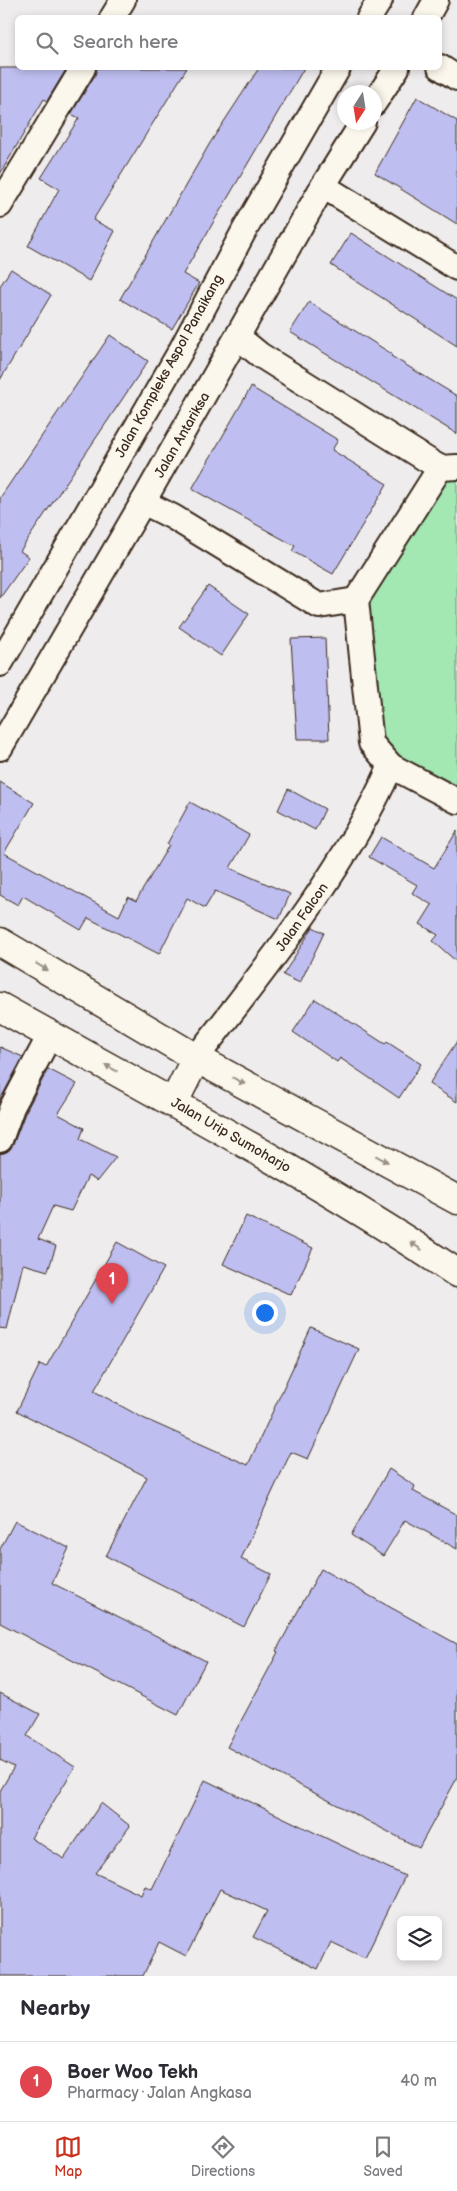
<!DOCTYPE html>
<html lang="en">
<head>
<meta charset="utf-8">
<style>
	:root { --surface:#fff; --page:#f7f7f7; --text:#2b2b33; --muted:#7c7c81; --line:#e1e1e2; --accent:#c8321e }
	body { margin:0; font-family:"Balsamiq Sans",sans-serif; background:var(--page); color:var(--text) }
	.controls { position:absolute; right:15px; bottom:15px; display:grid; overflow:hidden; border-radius:8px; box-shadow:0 2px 8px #0003 }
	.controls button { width:45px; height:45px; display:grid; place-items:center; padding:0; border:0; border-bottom:1px solid var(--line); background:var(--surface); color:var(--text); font:25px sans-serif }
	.compass { position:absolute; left:337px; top:85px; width:45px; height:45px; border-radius:50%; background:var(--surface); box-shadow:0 2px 8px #0003; rotate:192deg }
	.you { position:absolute; left:264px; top:1312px; width:18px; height:18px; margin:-12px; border:4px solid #fff; border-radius:50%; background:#1a73e8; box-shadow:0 0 0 8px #1a73e833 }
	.badge { display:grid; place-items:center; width:32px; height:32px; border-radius:50%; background:var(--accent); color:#fff; font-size:16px; font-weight:700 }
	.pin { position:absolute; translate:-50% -41px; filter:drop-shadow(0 1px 2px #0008) }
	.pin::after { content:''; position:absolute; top:26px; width:18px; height:15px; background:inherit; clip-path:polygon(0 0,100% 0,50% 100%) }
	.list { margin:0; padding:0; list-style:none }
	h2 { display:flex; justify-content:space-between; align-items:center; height:65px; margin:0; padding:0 20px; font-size:21px }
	h2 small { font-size:16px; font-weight:400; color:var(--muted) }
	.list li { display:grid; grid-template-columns:32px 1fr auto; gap:15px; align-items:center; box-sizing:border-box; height:80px; padding:0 20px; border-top:1px solid var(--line) }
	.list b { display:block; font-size:19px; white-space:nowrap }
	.list p { margin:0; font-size:16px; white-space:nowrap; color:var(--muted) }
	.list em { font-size:16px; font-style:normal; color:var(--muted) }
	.icon { flex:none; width:28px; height:28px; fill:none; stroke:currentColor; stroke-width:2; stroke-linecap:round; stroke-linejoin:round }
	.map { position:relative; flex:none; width:457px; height:1976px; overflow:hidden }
	.search { position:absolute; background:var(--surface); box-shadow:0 2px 8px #0003; left:15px; right:15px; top:15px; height:55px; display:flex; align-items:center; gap:12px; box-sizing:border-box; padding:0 18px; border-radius:8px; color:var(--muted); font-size:19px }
	.sheet { height:145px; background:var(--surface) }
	nav { display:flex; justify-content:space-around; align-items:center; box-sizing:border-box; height:70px; border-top:1px solid var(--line); background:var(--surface); font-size:14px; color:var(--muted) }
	nav a { display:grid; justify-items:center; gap:2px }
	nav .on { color:var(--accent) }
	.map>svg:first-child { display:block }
</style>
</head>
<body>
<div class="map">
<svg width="457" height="1976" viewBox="0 0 457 1976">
	<rect width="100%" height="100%" fill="#efeced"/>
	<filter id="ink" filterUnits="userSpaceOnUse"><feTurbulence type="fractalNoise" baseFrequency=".02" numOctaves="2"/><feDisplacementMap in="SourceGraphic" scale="10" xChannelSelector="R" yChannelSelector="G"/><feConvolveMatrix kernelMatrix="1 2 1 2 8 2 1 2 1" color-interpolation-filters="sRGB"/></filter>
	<g filter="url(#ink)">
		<path fill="#a3e7b3" stroke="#6f8868" d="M 457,480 L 457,793 L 383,754 L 357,606 L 439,482 Z"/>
		<g fill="#bebef0" stroke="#3b2a1e">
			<path d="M 0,68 L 67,68 L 47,101 L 44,99 L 0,174 Z"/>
			<path d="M 97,68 L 187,68 L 93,220 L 115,231 L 89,281 L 28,246 L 59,189 L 41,178 L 79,118 L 71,114 L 95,75 Z"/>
			<path d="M 259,68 L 304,68 L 183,274 L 199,283 L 172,329 L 120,299 L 210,143 Z"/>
			<path d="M 417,97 L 457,121 L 457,224 L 375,173 Z"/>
			<path d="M 351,233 L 457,300 L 457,346 L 331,265 Z"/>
			<path d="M 11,269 L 51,295 L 0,380 L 0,286 Z"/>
			<path d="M 309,302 L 392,354 L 391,356 L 457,396 L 457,434 L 290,332 Z"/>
			<path d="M 110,335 L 148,361 L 20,551 L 29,557 L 0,598 L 0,498 Z"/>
			<path d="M 251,387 L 338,440 L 332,450 L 387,484 L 333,574 L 292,551 L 295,546 L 192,489 Z"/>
			<path d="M 208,586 L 249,614 L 221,656 L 179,627 Z"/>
			<path d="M 325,638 L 329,739 L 297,739 L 291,639 Z"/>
			<path d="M 0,782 L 34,803 L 4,853 L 119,916 L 128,897 L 136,901 L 169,845 L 167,844 L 190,802 L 249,835 L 230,868 L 290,894 L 279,919 L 215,891 L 205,908 L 187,898 L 159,954 L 88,918 L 81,930 L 23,896 L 18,905 L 0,895 Z"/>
			<path d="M 288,789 L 325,809 L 315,830 L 278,810 Z"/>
			<path d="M 457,831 L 457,962 L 433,941 L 438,935 L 420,924 L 432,905 L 412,893 L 417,885 L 369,857 L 381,837 L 434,868 Z"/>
			<path d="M 313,927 L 324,933 L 300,983 L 283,975 Z"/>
			<path d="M 315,999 L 385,1044 L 387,1042 L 421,1064 L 399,1098 L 340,1058 L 337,1062 L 293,1032 Z"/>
			<path d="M 457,1041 L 457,1102 L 429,1084 Z"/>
			<path d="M 0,1047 L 23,1057 L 0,1100 Z"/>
			<path d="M 48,1069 L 77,1084 L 58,1114 L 84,1128 L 80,1139 L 116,1157 L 97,1181 L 88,1176 L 71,1211 L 53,1206 L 38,1239 L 56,1246 L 48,1271 L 23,1264 L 7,1329 L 0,1328 L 0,1153 L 8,1151 L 13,1145 L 25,1113 Z"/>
			<path d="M 246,1216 L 313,1248 L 291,1295 L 223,1264 Z"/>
			<path d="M 117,1242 L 164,1268 L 94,1391 L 143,1418 L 248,1465 L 311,1328 L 359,1349 L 308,1459 L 291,1452 L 241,1559 L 271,1574 L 244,1627 L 106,1556 L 147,1477 L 17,1411 L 40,1364 L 46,1367 Z"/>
			<path d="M 389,1469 L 415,1486 L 413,1491 L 457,1515 L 457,1549 L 405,1520 L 383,1556 L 351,1535 Z"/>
			<path d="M 15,1521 L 69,1548 L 52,1583 L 206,1661 L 178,1715 L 0,1623 L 0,1549 Z"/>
			<path d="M 321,1569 L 457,1644 L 457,1778 L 419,1848 L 227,1747 L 278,1652 L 276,1651 Z"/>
			<path d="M 0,1693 L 40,1714 L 27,1736 L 75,1767 L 31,1838 L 64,1859 L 101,1803 L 130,1826 L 95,1873 L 141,1895 L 145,1886 L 152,1889 L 205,1780 L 405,1876 L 365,1958 L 331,1942 L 318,1969 L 253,1937 L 267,1911 L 220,1889 L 186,1956 L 159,1942 L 143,1976 L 0,1976 L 0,1791 L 14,1767 L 0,1760 Z"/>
		</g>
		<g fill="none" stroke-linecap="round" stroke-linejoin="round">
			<defs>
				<g id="minor">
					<path d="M 112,18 L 123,0"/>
					<path d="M 369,18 L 380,0"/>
					<path d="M 426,18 L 436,0"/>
					<path d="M 440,67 L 457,78"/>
					<path d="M 374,103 L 397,68"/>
					<path d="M 323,186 L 457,268"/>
					<path d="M 0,205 L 83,68"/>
					<path d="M 238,337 L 260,355 L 440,468"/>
					<path d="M 143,502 L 173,517 L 319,606 L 356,600 L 371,743 L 391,766 L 457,801"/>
					<path d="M 356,600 L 440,468 L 457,467"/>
					<path d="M 0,664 L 180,352 L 244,231 L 338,68"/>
					<path d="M 0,748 L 143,502 L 323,186 L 363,122"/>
					<path d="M 196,1058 C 268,965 343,873 391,766"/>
					<path d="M 0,1140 L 12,1107 L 50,1035"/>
				</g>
				<g id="trunk">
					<path d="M 0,942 L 196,1058 L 457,1200"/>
					<path d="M 0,1007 C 154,1093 310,1175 457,1273"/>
					<path d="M 174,1102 L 196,1058"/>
				</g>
			</defs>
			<use href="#minor" stroke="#3b2a1e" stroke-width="28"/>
			<use href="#trunk" stroke="#3b2a1e" stroke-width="31"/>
			<use href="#minor" stroke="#fbf7ec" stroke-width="24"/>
			<use href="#trunk" stroke="#fbf7ec" stroke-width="28"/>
		</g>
		<defs><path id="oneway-solid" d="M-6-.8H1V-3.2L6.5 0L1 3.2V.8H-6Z" transform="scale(1.25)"/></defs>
		<g fill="#9b9085">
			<use href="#oneway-solid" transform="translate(42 967) rotate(31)"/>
			<use href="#oneway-solid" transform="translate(111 1068) rotate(-151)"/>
			<use href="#oneway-solid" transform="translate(239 1081) rotate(28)"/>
			<use href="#oneway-solid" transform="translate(382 1159) rotate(28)"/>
			<use href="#oneway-solid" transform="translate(416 1246) rotate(-147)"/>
		</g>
	</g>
	<g text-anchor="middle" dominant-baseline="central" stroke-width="4.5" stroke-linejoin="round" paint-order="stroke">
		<g font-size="14" fill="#3b2a1e" stroke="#fbf7ec">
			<text transform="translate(169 366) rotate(-61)">Jalan Kompleks Aspol Panaikang</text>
			<text transform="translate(182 435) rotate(-60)">Jalan Antariksa</text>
			<text transform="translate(302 917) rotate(-55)">Jalan Falcon</text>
			<text transform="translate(231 1135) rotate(30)">Jalan Urip Sumoharjo</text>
		</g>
	</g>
</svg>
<div class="controls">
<button><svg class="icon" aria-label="layers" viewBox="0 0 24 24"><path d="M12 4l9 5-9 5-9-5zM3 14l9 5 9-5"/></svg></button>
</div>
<svg class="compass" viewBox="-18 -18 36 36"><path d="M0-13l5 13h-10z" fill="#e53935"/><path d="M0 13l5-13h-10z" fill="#7c7c81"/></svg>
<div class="you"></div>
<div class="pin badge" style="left:112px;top:1304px;background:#e0444e">1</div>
<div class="search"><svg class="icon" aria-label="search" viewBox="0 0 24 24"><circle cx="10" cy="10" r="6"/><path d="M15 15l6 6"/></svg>Search here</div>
</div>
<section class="sheet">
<h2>Nearby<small></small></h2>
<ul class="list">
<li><span class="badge" style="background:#e0444e">1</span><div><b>Boer Woo Tekh</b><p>Pharmacy · Jalan Angkasa</p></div><em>40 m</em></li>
</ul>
</section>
<nav>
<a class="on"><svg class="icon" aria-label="map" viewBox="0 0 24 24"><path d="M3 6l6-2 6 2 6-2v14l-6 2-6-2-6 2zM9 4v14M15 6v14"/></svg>Map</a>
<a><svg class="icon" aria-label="directions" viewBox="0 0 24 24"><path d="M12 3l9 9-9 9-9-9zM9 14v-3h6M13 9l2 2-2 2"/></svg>Directions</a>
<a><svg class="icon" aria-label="saved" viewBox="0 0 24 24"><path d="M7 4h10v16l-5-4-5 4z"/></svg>Saved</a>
</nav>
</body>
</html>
